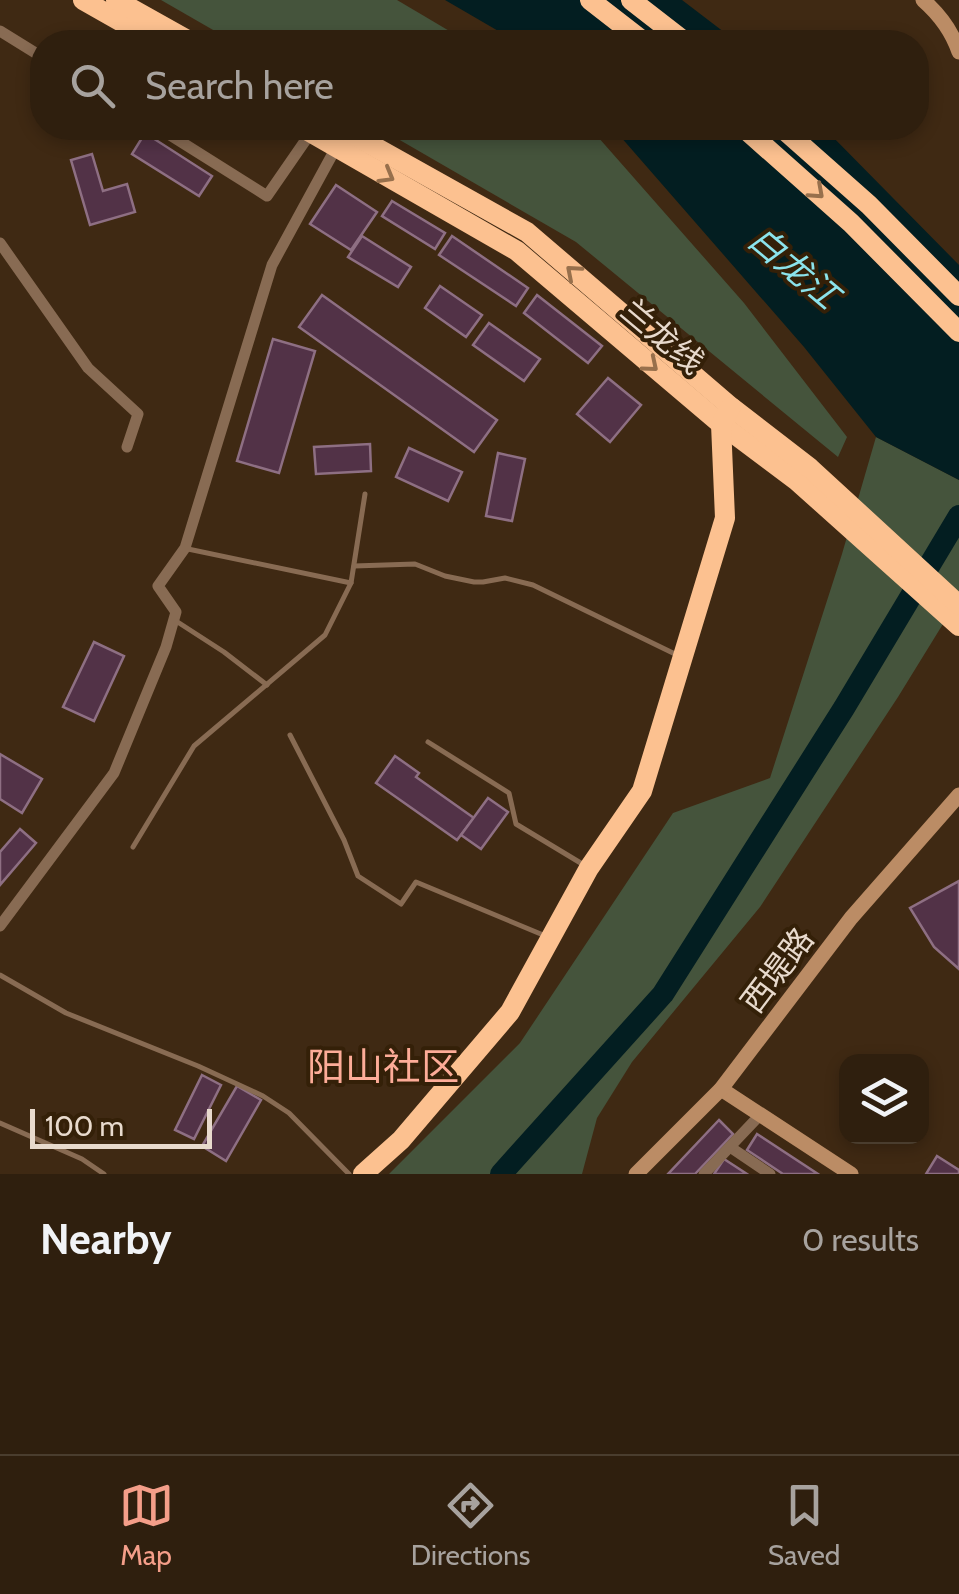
<!DOCTYPE html>
<html lang="en">
<head>
<meta charset="utf-8">
<style>
	:root { --surface:#2f1f0e; --page:#372717; --text:#f1f3f6; --muted:#a7a29e; --line:#4a3d2e; --accent:#f49e89 }
	body { margin:0; font-family:Cabin,"Noto Sans SC",sans-serif; background:var(--page); color:var(--text) }
	.controls { position:absolute; right:30px; bottom:30px; display:grid; overflow:hidden; border-radius:20px; box-shadow:0 5px 15px #0003 }
	.controls button { width:90px; height:90px; display:grid; place-items:center; padding:0; border:0; border-bottom:2px solid var(--line); background:var(--surface); color:var(--text); font:50px sans-serif }
	.scale { position:absolute; left:30px; bottom:25px; width:182px; box-sizing:border-box; padding-left:10px; border:5px solid #e8dacd; border-top:0; font-size:28px; line-height:35px; white-space:nowrap; color:#e8dacd; -webkit-text-stroke:8px #342008; paint-order:stroke }
	.list { margin:0; padding:0; list-style:none }
	h2 { display:flex; justify-content:space-between; align-items:center; height:130px; margin:0; padding:0 40px; font-size:42px }
	h2 small { font-size:32px; font-weight:400; color:var(--muted) }
	.icon { flex:none; width:55px; height:55px; fill:none; stroke:currentColor; stroke-width:2; stroke-linecap:round; stroke-linejoin:round }
	.map { position:relative; flex:none; width:959px; height:1174px; overflow:hidden }
	.search { position:absolute; background:var(--surface); box-shadow:0 5px 15px #0003; left:30px; right:30px; top:30px; height:110px; display:flex; align-items:center; gap:25px; box-sizing:border-box; padding:0 35px; border-radius:40px; color:var(--muted); font-size:38px }
	.sheet { height:280px; background:var(--surface) }
	nav { display:flex; justify-content:space-around; align-items:center; box-sizing:border-box; height:140px; border-top:2px solid var(--line); background:var(--surface); font-size:28px; color:var(--muted) }
	nav a { display:grid; justify-items:center; gap:5px }
	nav .on { color:var(--accent) }
	.map>svg:first-child { display:block }
</style>
</head>
<body>
<div class="map">
<svg width="959" height="1174" viewBox="0 0 959 1174">
	<rect width="100%" height="100%" fill="#3f2913"/>
	<g fill="#45543c">
		<path d="M 161,0 L 397,0 L 468,42 L 234,42 Z"/>
		<path d="M 379,128 L 585,128 L 598,137 L 744,303 L 847,437 L 838,457 L 576,242 Z"/>
		<path d="M 876,437 L 959,480 L 959,598 L 898,697 L 760,907 L 632,1062 L 597,1118 L 582,1174 L 389,1174 L 520,1043 L 673,813 L 770,778 L 842,554 Z"/>
	</g>
	<g fill="#031e21">
		<path d="M 445,0 L 682,0 L 737,42 L 512,42 L 500,32 Z"/>
		<path d="M 613,128 L 824,128 L 959,265 L 959,480 L 876,437 L 804,347 Z"/>
	</g>
	<g fill="none" stroke-linecap="round" stroke-linejoin="round">
		<path stroke="#031e21" stroke-width="22" d="M 501,1174 L 663,994 L 844,708 L 959,516"/>
	</g>
	<g fill="#523247" stroke="#8e6f83" stroke-width="2.5">
		<path d="M 145,133 L 212,176 L 199,196 L 132,154 Z"/>
		<path d="M 92,154 L 103,191 L 127,184 L 135,212 L 90,225 L 71,160 Z"/>
		<path d="M 336,185 L 377,212 L 351,250 L 310,224 Z"/>
		<path d="M 392,201 L 445,233 L 435,249 L 382,216 Z"/>
		<path d="M 362,236 L 411,267 L 398,287 L 348,257 Z"/>
		<path d="M 452,236 L 528,288 L 516,306 L 439,255 Z"/>
		<path d="M 440,286 L 482,315 L 466,337 L 425,308 Z"/>
		<path d="M 322,295 L 497,420 L 474,452 L 299,327 Z"/>
		<path d="M 537,295 L 602,346 L 588,363 L 524,313 Z"/>
		<path d="M 489,323 L 540,359 L 524,381 L 473,345 Z"/>
		<path d="M 273,339 L 315,351 L 279,473 L 237,461 Z"/>
		<path d="M 608,378 L 641,405 L 610,442 L 577,414 Z"/>
		<path d="M 370,444 L 371,471 L 316,474 L 314,447 Z"/>
		<path d="M 409,448 L 462,472 L 448,501 L 396,477 Z"/>
		<path d="M 498,453 L 525,459 L 512,521 L 486,516 Z"/>
		<path d="M 94,642 L 124,656 L 94,721 L 63,707 Z"/>
		<path d="M 0,754 L 42,779 L 22,813 L 0,799 Z"/>
		<path d="M 395,756 L 419,773 L 416,777 L 474,818 L 457,840 L 376,783 Z"/>
		<path d="M 488,798 L 508,812 L 481,849 L 461,835 Z"/>
		<path d="M 20,829 L 36,843 L 0,885 L 0,852 Z"/>
		<path d="M 959,881 L 959,969 L 934,947 L 910,908 Z"/>
		<path d="M 202,1075 L 221,1085 L 194,1139 L 175,1130 Z"/>
		<path d="M 237,1086 L 261,1100 L 226,1161 L 202,1146 Z"/>
		<path d="M 719,1120 L 733,1134 L 695,1174 L 668,1174 Z"/>
		<path d="M 757,1134 L 818,1174 L 783,1174 L 747,1150 Z"/>
		<path d="M 937,1156 L 959,1170 L 959,1174 L 926,1174 Z"/>
		<path d="M 724,1159 L 747,1174 L 714,1174 Z"/>
	</g>
	<g fill="none" stroke-linecap="round" stroke-linejoin="round">
		<g stroke="#886b53" stroke-width="5">
			<path d="M 188,549 L 351,583 L 365,494"/>
			<path d="M 354,566 L 415,564 L 445,576 L 474,582 L 483,582 L 505,578 L 533,585 L 675,654"/>
			<path d="M 176,621 L 224,652 L 267,685"/>
			<path d="M 290,735 L 344,840 L 358,876 L 401,904 L 416,882 L 548,937"/>
			<path d="M 428,742 L 509,793 L 516,824 L 584,865"/>
			<path d="M 133,847 L 194,746 L 325,635 L 351,583"/>
			<path d="M 0,975 L 66,1013 L 198,1066 L 263,1096 L 289,1113 L 349,1174"/>
			<path d="M 0,1123 L 82,1159 L 104,1174"/>
		</g>
		<g stroke="#886b53" stroke-width="11">
			<path d="M 0,31 L 42,57"/>
			<path d="M 159,128 L 267,196 L 314,128"/>
			<path d="M 0,243 L 88,368 L 138,414 L 127,447"/>
			<path d="M 0,926 L 114,773 L 166,647 L 176,612 L 158,586 L 185,548 L 272,265 L 338,144"/>
			<path d="M 730,1147 L 770,1174"/>
			<path d="M 704,1174 L 760,1115"/>
		</g>
		<g stroke="#bb8c65" stroke-width="15">
			<path d="M 923,0 C 939,14 952,31 959,52"/>
			<path d="M 721,1089 L 851,1174"/>
			<path d="M 636,1174 L 721,1089 L 851,918 L 959,795"/>
		</g>
		<g stroke="#fcc190" stroke-width="20">
			<path d="M 83,0 L 157,42"/>
			<path d="M 116,0 L 191,42"/>
			<path d="M 590,0 L 644,42"/>
			<path d="M 631,0 L 685,42"/>
			<path d="M 303,128 L 517,251 L 721,424 L 797,481 L 959,626"/>
			<path d="M 341,128 L 527,232 L 731,407 L 810,468 L 959,605"/>
			<path d="M 744,128 L 851,223 L 959,332"/>
			<path d="M 782,128 L 869,205 L 959,296"/>
			<path d="M 363,1174 L 401,1140 L 510,1012 L 589,868 L 642,791 L 725,518 L 721,424 L 731,407"/>
		</g>
	</g>
	<defs><path id="oneway-chevron" d="M-2-3.5L2.5 0L-2 3.5" fill="none" stroke-width="1.6" stroke-linecap="round" stroke-linejoin="round" transform="scale(2.5)"/></defs>
	<g stroke="#98704c">
		<use href="#oneway-chevron" transform="translate(387 176) rotate(30)"/>
		<use href="#oneway-chevron" transform="translate(817 192) rotate(42)"/>
		<use href="#oneway-chevron" transform="translate(573 272) rotate(-139)"/>
		<use href="#oneway-chevron" transform="translate(651 365) rotate(40)"/>
	</g>
	<g text-anchor="middle" dominant-baseline="central" stroke-width="8" stroke-linejoin="round" paint-order="stroke">
		<g font-size="32" fill="#e8dacd" stroke="#342008">
			<text transform="translate(663 336) rotate(40)">兰龙线</text>
			<text transform="translate(777 970) rotate(-53)">西堤路</text>
		</g>
		<g font-size="35" font-style="italic" fill="#8be3ec" stroke="#342008">
			<text transform="translate(794 267) rotate(40)">白龙江</text>
		</g>
		<g font-size="38" fill="#fdac98" stroke="#342008">
			<text x="383" y="1066">阳山社区</text>
		</g>
	</g>
</svg>
<div class="controls">
<button><svg class="icon" aria-label="layers" viewBox="0 0 24 24"><path d="M12 4l9 5-9 5-9-5zM3 14l9 5 9-5"/></svg></button>
</div>
<div class="scale">100 m</div>
<div class="search"><svg class="icon" aria-label="search" viewBox="0 0 24 24"><circle cx="10" cy="10" r="6"/><path d="M15 15l6 6"/></svg>Search here</div>
</div>
<section class="sheet">
<h2>Nearby<small>0 results</small></h2>
<ul class="list">
</ul>
</section>
<nav>
<a class="on"><svg class="icon" aria-label="map" viewBox="0 0 24 24"><path d="M3 6l6-2 6 2 6-2v14l-6 2-6-2-6 2zM9 4v14M15 6v14"/></svg>Map</a>
<a><svg class="icon" aria-label="directions" viewBox="0 0 24 24"><path d="M12 3l9 9-9 9-9-9zM9 14v-3h6M13 9l2 2-2 2"/></svg>Directions</a>
<a><svg class="icon" aria-label="saved" viewBox="0 0 24 24"><path d="M7 4h10v16l-5-4-5 4z"/></svg>Saved</a>
</nav>
</body>
</html>
